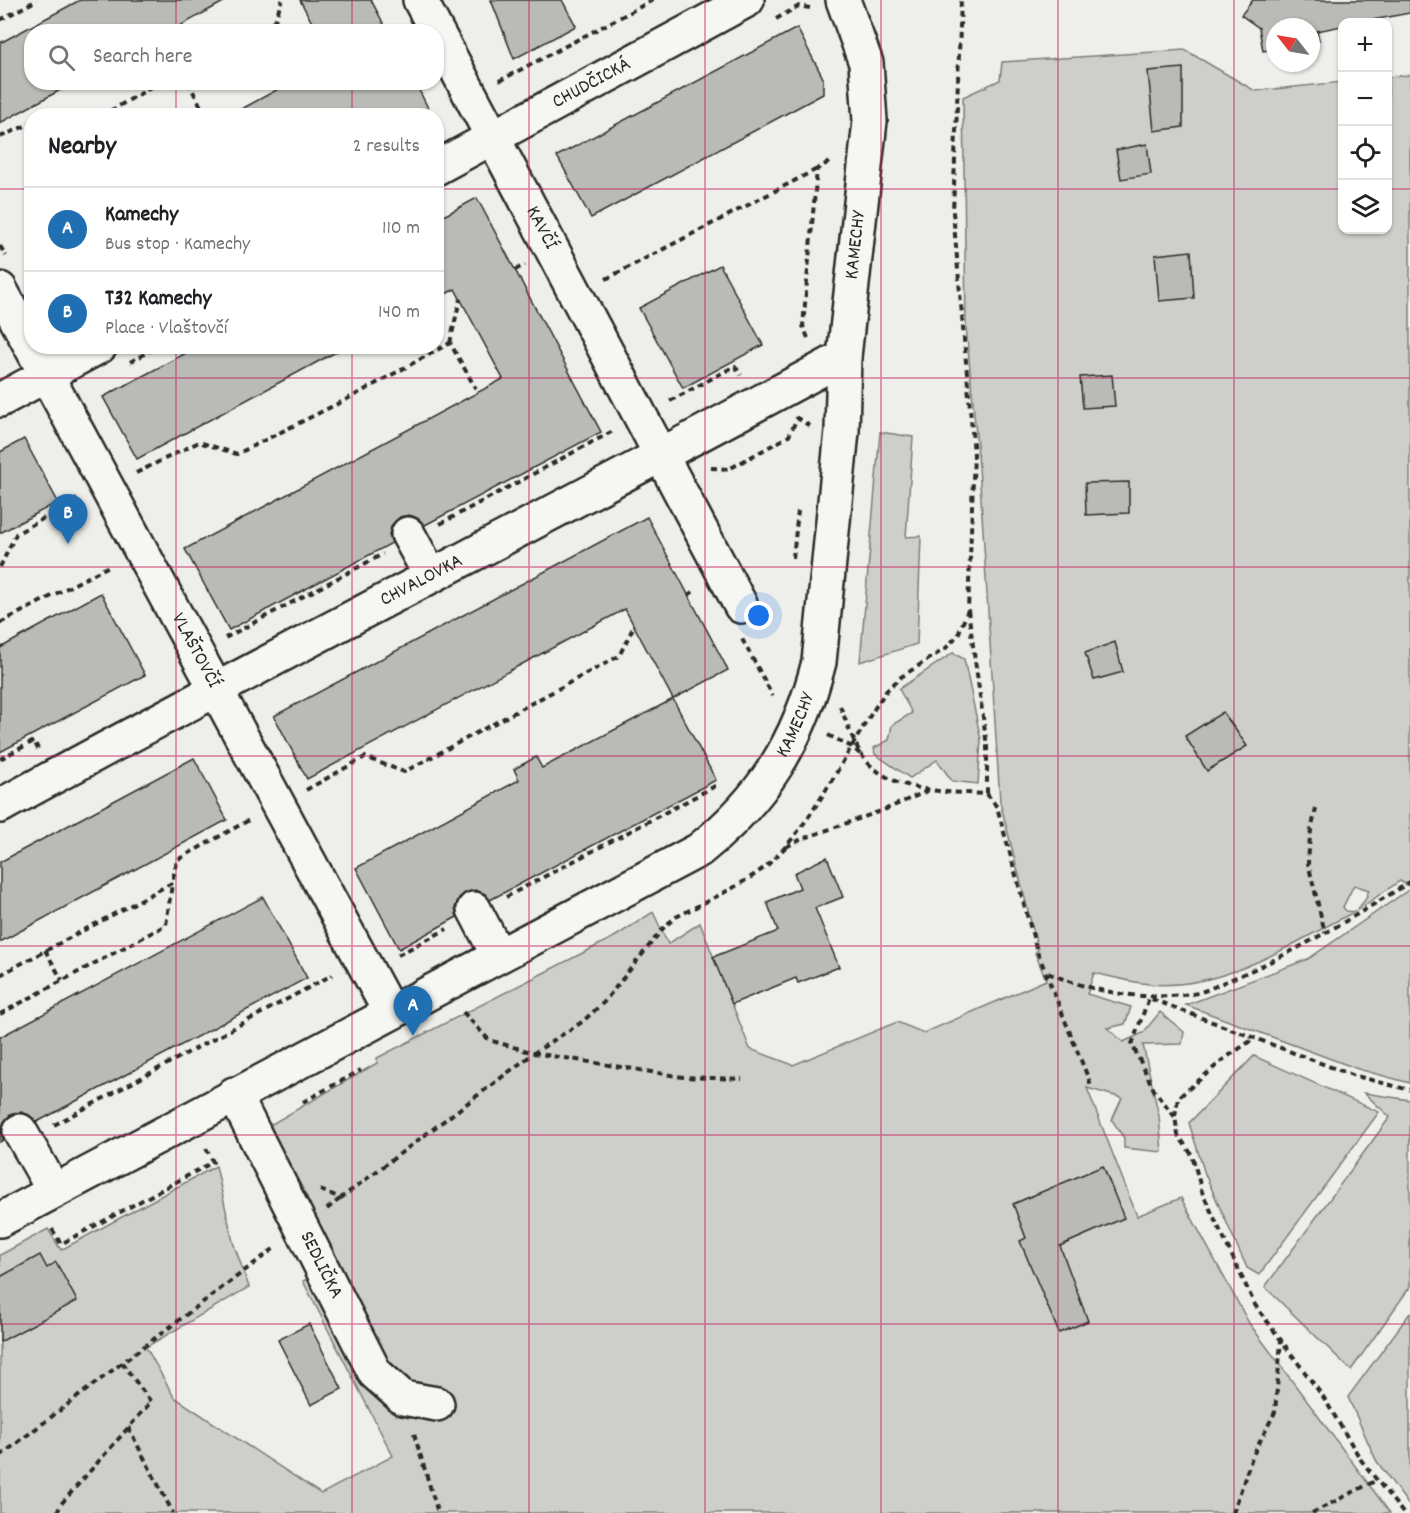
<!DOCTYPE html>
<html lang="en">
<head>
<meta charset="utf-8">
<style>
	:root { --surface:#fff; --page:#f6f6f6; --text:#202124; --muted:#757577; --line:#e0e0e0; --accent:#1f6fb2 }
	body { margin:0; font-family:Dekko,sans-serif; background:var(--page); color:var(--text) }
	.controls { position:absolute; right:18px; top:18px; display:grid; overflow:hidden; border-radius:12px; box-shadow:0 2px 4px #0004 }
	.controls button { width:54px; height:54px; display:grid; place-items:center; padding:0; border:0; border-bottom:2px solid var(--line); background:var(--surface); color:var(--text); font:30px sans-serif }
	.compass { position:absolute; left:1266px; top:18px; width:54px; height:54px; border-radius:50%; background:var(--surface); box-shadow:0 2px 4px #0004; rotate:301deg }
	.you { position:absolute; left:759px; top:616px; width:21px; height:21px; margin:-15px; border:4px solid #fff; border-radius:50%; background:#1a73e8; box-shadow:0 0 0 9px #1a73e833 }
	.badge { display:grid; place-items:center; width:39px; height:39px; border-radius:50%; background:var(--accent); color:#fff; font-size:20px; font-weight:700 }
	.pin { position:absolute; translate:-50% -50px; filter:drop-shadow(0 2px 3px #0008) }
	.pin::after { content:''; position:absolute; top:32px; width:21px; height:18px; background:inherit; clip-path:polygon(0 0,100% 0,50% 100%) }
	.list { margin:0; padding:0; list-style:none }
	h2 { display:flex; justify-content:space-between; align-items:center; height:78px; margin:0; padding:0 24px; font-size:26px }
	h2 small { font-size:20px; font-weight:400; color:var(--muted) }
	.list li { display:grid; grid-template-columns:39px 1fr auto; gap:18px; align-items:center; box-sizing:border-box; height:84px; padding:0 24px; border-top:2px solid var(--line) }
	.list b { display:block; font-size:22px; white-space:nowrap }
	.list p { margin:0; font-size:20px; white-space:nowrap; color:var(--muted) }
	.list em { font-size:20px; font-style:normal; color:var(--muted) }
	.icon { flex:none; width:33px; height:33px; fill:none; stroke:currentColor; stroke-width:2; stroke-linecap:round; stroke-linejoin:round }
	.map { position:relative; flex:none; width:1410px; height:1513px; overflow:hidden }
	.search { position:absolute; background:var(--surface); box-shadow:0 2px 4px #0004; left:24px; top:24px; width:420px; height:66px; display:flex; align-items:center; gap:15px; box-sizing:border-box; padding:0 21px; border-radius:24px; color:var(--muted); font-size:22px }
	.panel { position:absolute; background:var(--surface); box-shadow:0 2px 4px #0004; left:24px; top:108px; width:420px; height:246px; border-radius:24px }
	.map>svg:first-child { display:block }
</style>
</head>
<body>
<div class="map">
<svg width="1410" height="1513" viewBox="0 0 1410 1513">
	<rect width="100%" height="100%" fill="#eeeeea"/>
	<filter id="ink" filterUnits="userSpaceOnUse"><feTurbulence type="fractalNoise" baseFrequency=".0167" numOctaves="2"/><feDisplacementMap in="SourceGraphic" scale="12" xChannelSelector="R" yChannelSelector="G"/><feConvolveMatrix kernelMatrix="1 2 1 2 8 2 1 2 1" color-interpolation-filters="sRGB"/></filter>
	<g filter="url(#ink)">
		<g fill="#cececa" stroke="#7c7c7a" stroke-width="1.5">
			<path d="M 1185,50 L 1255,91 L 1342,82 L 1342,230 L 1388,230 L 1388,77 L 1410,75 L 1410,887 L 1400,881 L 1356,911 L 1365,900 L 1369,890 L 1354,885 L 1343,907 L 1346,911 L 1354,912 C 1290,944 1224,991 1149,984 C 1131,982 1112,977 1094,973 L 1087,994 L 1131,1007 L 1125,1024 L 1108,1028 L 1123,1042 L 1143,1033 L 1160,1012 L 1184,1032 L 1182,1044 L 1143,1045 L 1159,1116 L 1162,1152 L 1124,1148 L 1124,1138 L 1112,1120 L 1122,1098 L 1087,1088 L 1137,1216 L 1181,1198 L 1249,1323 L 1390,1513 L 0,1513 L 0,1255 L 48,1229 L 61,1250 L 216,1166 L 233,1242 L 249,1287 L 146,1347 L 174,1397 L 321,1494 L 393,1456 L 303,1281 L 333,1263 L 270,1125 L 377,1063 L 377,1058 L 616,936 L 653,912 L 668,944 L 700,923 L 750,1049 L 793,1065 L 897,1022 L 924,1033 L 1046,980 L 1035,953 L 1038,949 L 1000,802 L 979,467 L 966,326 L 963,97 L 1000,80 L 1002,62 Z"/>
			<path d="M 880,432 L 913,437 L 906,537 L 921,536 L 917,644 L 860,662 Z"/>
			<path d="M 953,653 L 964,659 L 981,740 L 978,784 L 952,781 L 937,760 L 910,778 L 875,754 L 874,748 L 889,740 L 892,725 L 912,713 L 899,689 Z"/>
			<path d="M 1410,889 L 1410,1083 L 1358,1069 L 1186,1005 L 1308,959 Z"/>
			<path d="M 1254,1056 L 1379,1112 L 1259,1275 L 1247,1268 L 1205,1174 L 1189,1123 Z"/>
			<path d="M 1364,1093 L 1410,1100 L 1410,1287 L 1351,1370 L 1265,1287 L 1390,1117 Z"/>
			<path d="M 1410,1313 L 1410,1507 L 1376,1460 L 1348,1397 Z"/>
		</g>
		<g fill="#babab7" stroke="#2b2b2b" stroke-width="1.5">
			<path d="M 80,0 L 227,0 L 169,32 L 32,32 L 32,82 L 75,82 L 0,123 L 0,43 Z"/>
			<path d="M 300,0 L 371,0 L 388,32 L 317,32 Z"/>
			<path d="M 491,0 L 562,0 L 576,26 L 514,59 Z"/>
			<path d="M 1253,0 L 1410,0 L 1410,13 L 1362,22 L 1342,22 L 1342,26 L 1317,31 L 1319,40 L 1311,42 L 1311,27 L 1275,27 L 1275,49 L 1263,51 L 1259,28 L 1241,15 Z"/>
			<path d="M 797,28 L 823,78 L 823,94 L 591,218 L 557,156 Z"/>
			<path d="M 1183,68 L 1183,127 L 1154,131 L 1148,71 Z"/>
			<path d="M 291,82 L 415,82 L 432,116 L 229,116 Z"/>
			<path d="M 1147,144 L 1151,174 L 1121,179 L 1116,150 Z"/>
			<path d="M 477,198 L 601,432 L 425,525 L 417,518 L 409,515 L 400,517 L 392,525 L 389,534 L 392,543 L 229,630 L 185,549 L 503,379 L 455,289 L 436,299 L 436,220 Z"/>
			<path d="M 1191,251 L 1194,298 L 1159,301 L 1155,255 Z"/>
			<path d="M 720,265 L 763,345 L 683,388 L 639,308 Z"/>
			<path d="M 199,346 L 347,346 L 137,459 L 103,397 Z"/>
			<path d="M 1112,375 L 1115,406 L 1083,408 L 1080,377 Z"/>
			<path d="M 24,439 L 58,502 L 0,533 L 0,452 Z"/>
			<path d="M 1129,482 L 1129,513 L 1086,515 L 1085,483 Z"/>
			<path d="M 647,517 L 728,670 L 673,699 L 625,609 L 307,779 L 274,716 Z"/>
			<path d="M 101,593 L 145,675 L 0,752 L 0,648 Z"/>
			<path d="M 1115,642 L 1123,672 L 1094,680 L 1085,653 Z"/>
			<path d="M 673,699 L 716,780 L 490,900 L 485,894 L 475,890 L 465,893 L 459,898 L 455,908 L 457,917 L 399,949 L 356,868 L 519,780 L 514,769 L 536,757 L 542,768 Z"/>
			<path d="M 1223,712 L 1247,746 L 1207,771 L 1185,736 Z"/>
			<path d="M 194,758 L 227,820 L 0,942 L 0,862 Z"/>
			<path d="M 827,857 L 843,897 L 815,908 L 839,967 L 798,983 L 796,978 L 732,1004 L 713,957 L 778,931 L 767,902 L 800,888 L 794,873 Z"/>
			<path d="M 263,897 L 307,978 L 37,1122 L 29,1115 L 21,1112 L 11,1114 L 4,1122 L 1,1131 L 3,1140 L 0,1142 L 0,1037 Z"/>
			<path d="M 1103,1166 L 1124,1218 L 1060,1246 L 1088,1321 L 1059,1333 L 1020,1241 L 1026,1238 L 1013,1204 Z"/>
			<path d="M 40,1255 L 47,1268 L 56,1262 L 77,1301 L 0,1342 L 0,1277 Z"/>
			<path d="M 309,1324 L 342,1389 L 311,1405 L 278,1340 Z"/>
		</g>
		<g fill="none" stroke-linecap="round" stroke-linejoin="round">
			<defs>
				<g id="minor">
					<path id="s1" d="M 420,0 L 741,606"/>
					<path id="s2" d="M 436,168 L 747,0"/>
					<path id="s3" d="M 0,289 L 390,1012"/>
					<path d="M 0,400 L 100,346"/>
					<path d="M 408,534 L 431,576"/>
					<path id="s4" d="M 0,806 C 279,653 564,509 844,357"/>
					<path d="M 474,909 L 498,955"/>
					<path id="s5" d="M 234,1094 L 375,1373 L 403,1398 L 437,1404"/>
					<path d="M 20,1131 L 54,1191"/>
					<path id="s6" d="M 0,1220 L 699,850 C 764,798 799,741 819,662 L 842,431 L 844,357 L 870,121 L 866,63 L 843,0"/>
				</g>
			</defs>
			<use href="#minor" stroke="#2b2b2b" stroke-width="38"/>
			<g stroke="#2b2b2b" stroke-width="4" stroke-dasharray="6 4.5" stroke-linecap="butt">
				<path d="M 776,19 L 799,6 L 810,8"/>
				<path d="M 0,20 L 37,0"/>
				<path d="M 275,20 L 281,32"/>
				<path d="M 254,32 L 275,20 L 282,0"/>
				<path d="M 499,81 L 653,0"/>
				<path d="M 188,82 L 206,116"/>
				<path d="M 101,116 L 161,82"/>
				<path d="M 0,137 L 32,123"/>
				<path d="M 0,246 L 6,256"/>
				<path d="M 515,270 L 525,265"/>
				<path d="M 606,279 L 817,169"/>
				<path d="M 808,338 L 803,326 L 817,169 L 831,161"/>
				<path d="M 450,343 L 460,299"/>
				<path d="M 130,362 L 159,346"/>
				<path d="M 670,401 L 735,366 L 741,375"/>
				<path d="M 711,468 L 729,469 L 789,436 L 797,418 L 810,426"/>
				<path d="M 136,473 L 199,442 L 237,454 L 355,395 L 450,343 L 476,389"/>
				<path d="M 440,524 L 613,431"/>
				<path d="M 793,558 L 798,511"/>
				<path d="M 0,567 L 16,534 L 77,499"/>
				<path d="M 688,595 L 696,590"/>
				<path d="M 968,610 L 987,746 L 987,794"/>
				<path d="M 0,623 L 111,565"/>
				<path d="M 225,638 L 383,554"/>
				<path d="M 742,639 L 773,696"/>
				<path d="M 840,706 C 847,723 853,742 863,757 C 890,793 947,792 987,794 L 997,807 L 1037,951 L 1091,1085"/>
				<path d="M 828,735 L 852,747 L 860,754"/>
				<path d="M 0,759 L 34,741 L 38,749"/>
				<path d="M 306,790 L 365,757 L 404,772 L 619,656 L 634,626"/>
				<path d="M 1316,808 L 1310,836 L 1308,863 L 1325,933"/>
				<path d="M 786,847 L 802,839 L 884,810 L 932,789"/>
				<path d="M 506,897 L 717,785"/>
				<path d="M 45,950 L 62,980"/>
				<path d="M 398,955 L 447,929"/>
				<path d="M 1048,973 C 1093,992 1141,1001 1191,994 C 1203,993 1217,985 1229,980 C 1293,954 1352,918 1410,882"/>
				<path d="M 0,975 L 172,883 L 177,860 L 249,820"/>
				<path d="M 463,1012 L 489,1040 L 534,1053 L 683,1077 L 742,1079"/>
				<path d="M 0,1014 L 166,925 L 172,884"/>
				<path d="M 303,1102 L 361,1070"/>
				<path d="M 1175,1116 L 1178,1098 L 1224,1059 L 1255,1038"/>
				<path d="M 54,1125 L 332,975"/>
				<path d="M 320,1190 L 341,1198 L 534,1053 L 582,1022 L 604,1002 L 665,926 L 676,917 C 703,903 732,890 757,873 C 809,837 849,743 887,690 L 901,677 L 946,648 L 958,635 L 968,610 L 974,454 L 953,212 L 961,0"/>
				<path d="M 327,1209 L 341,1198"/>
				<path d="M 52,1229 L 61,1244 L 213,1162 L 206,1148"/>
				<path d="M 128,1427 L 173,1513"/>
				<path d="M 414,1434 L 438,1513"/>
				<path d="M 0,1456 L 122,1363"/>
				<path d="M 57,1513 L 61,1504 L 151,1402 L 122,1363 L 276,1247"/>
				<path d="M 1233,1513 L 1252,1457 L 1275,1412 L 1281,1341"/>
				<path d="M 1312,1513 L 1377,1480"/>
				<path d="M 1403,1513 L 1361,1460 L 1324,1398 L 1255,1305 L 1202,1192 L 1192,1155 L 1178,1135 L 1175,1117 L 1154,1090 L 1132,1044 L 1149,998 L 1352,1075 L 1410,1090"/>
			</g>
			<use href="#minor" stroke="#f6f6f2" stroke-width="33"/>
		</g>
	</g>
	<path fill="none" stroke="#c2185b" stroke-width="1.5" stroke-opacity="0.55" d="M 176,0 L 176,32M 352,0 L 352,32M 529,0 L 529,1513M 705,0 L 705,1513M 881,0 L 881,1513M 1058,0 L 1058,1513M 1234,0 L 1234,1513M 176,82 L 176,116M 352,82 L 352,116M 0,189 L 32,189M 436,189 L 1342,189M 1388,189 L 1410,189M 176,346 L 176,1513M 352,346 L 352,1513M 0,378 L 1410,378M 0,567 L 1410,567M 0,756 L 1410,756M 0,946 L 1410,946M 0,1135 L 1410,1135M 0,1324 L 1410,1324"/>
	<g text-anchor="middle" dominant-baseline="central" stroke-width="6" stroke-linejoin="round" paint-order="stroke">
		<g font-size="20" fill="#2b2b2b" stroke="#f6f6f2">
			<text stroke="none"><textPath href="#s2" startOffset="177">CHUDČICKÁ</textPath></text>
			<text stroke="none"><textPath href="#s1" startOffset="258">KAVČÍ</textPath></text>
			<text stroke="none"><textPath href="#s6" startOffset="1437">KAMECHY</textPath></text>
			<text stroke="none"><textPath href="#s4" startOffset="478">CHVALOVKA</textPath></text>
			<text stroke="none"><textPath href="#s3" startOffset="411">VLAŠTOVČÍ</textPath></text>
			<text stroke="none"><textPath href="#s6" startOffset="951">KAMECHY</textPath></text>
			<text stroke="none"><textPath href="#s5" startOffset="192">SEDLIČKA</textPath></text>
		</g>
	</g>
</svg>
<div class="controls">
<button>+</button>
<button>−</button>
<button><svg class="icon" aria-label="locate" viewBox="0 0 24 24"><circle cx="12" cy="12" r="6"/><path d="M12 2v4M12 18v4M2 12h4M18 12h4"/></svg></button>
<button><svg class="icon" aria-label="layers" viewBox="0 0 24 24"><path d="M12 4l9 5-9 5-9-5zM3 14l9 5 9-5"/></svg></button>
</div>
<svg class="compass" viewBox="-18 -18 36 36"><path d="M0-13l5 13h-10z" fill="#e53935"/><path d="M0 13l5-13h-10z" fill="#757577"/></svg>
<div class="you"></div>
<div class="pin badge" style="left:413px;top:1036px">A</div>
<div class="pin badge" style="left:68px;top:544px">B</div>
<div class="search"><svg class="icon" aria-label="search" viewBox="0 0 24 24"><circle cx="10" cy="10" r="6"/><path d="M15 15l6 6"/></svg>Search here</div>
<section class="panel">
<h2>Nearby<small>2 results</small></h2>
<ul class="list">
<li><span class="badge">A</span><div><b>Kamechy</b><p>Bus stop · Kamechy</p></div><em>110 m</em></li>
<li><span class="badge">B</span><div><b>T32 Kamechy</b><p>Place · Vlaštovčí</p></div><em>140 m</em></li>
</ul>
</section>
</div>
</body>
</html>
